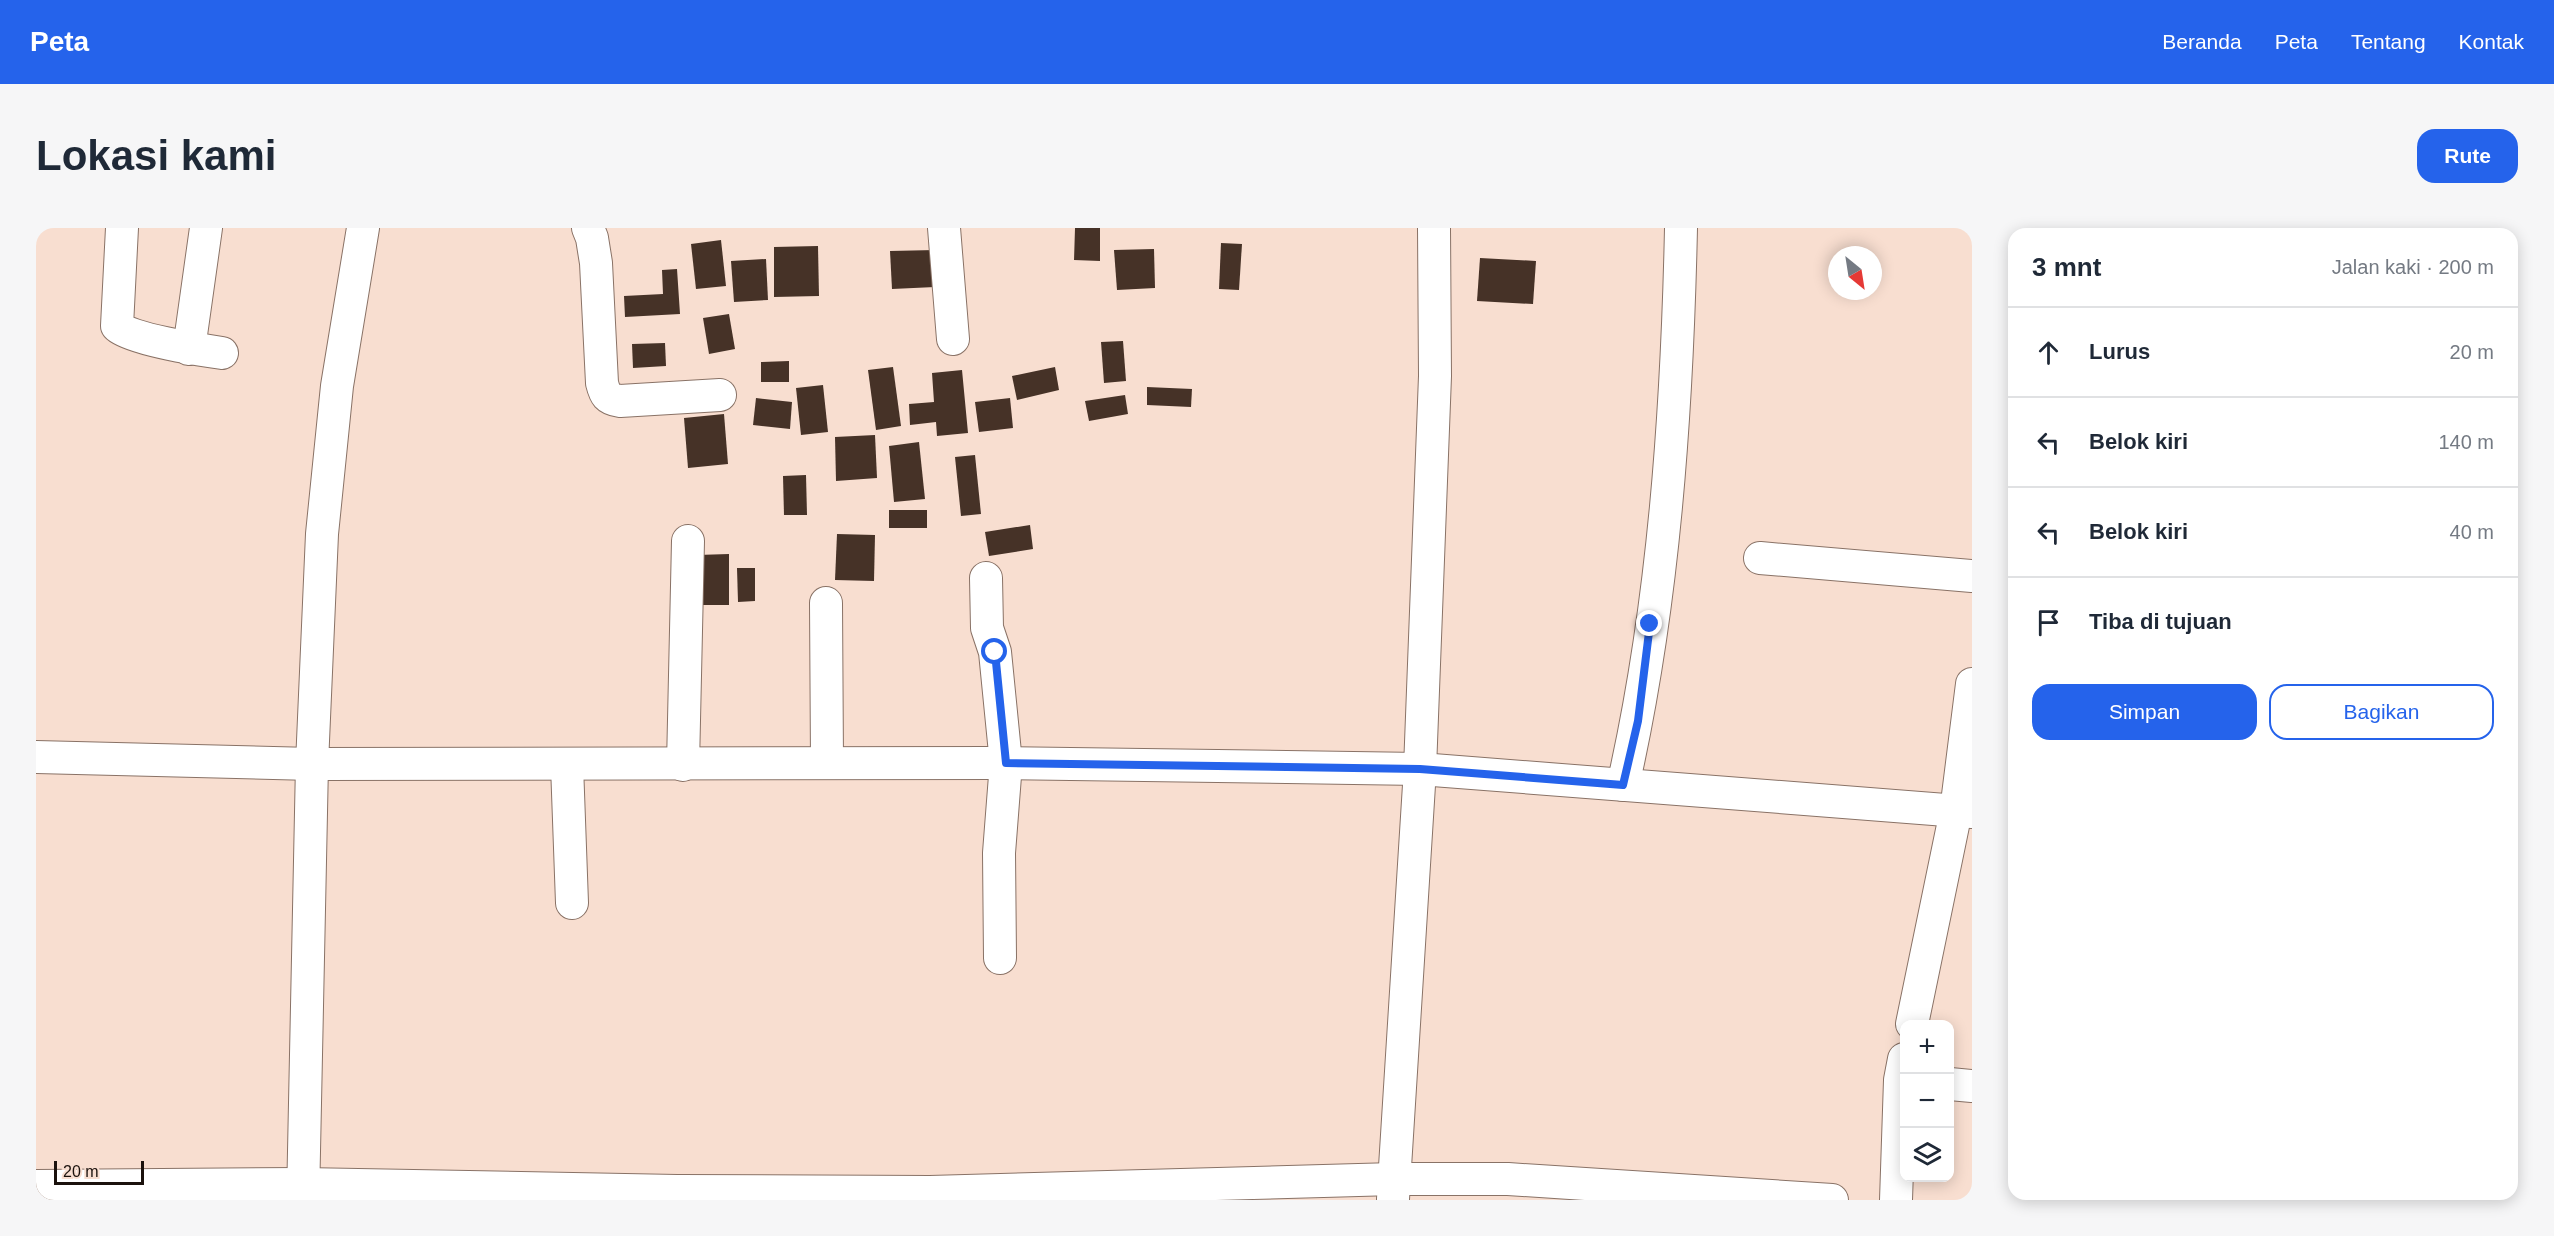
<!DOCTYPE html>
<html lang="id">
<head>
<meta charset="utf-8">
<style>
	:root { --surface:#fff; --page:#f6f6f7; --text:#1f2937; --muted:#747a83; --line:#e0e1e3; --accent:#2563eb }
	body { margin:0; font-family:Helvetica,sans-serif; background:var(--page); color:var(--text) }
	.controls { position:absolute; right:18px; bottom:18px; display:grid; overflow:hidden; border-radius:12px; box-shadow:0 3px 15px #0003 }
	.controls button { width:54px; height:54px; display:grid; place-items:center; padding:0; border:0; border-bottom:2px solid var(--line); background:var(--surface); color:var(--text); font:30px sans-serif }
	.compass { position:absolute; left:1792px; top:18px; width:54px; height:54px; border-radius:50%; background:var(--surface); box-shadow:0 3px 15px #0003; rotate:150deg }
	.scale { position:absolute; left:18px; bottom:15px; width:90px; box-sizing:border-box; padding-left:6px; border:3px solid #1b120d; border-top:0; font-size:16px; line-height:21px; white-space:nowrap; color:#1b120d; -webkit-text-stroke:4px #f8ded0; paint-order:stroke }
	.stop { position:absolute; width:18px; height:18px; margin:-14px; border:4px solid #2563eb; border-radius:50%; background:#fff }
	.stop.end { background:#2563eb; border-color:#fff; box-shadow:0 2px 6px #0008 }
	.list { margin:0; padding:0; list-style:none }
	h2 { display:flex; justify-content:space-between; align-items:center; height:78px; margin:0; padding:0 24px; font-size:26px }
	h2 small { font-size:20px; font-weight:400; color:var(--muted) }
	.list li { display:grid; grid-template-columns:39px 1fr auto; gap:18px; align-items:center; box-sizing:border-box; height:90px; padding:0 24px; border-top:2px solid var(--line) }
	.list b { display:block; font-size:22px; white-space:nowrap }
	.list em { font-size:20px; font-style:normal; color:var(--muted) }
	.actions { display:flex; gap:12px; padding:18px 24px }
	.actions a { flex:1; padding:14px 0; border:2px solid var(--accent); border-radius:18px; text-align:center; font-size:21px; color:var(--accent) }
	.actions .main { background:var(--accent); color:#fff }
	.icon { flex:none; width:33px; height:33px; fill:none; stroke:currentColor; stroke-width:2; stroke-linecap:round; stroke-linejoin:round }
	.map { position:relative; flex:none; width:1936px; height:972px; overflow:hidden; border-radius:18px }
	header { display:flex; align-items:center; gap:36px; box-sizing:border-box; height:84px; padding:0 30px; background:var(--accent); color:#fff }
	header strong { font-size:28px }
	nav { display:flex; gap:33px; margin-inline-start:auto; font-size:21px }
	.intro { display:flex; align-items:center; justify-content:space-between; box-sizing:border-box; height:144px; padding:0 36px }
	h1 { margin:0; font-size:42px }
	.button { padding:15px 27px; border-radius:18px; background:var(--accent); color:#fff; font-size:21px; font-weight:700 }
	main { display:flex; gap:36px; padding:0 36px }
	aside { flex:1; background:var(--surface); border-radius:18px; box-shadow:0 3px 15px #0003 }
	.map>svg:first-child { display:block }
</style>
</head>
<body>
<header>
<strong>Peta</strong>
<nav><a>Beranda</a><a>Peta</a><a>Tentang</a><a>Kontak</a></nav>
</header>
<div class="intro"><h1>Lokasi kami</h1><a class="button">Rute</a></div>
<main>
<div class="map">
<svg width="1936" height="972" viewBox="0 0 1936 972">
	<rect width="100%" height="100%" fill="#f8ded0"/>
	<g fill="#463227">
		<path d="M 1039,0 L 1064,0 L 1064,33 L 1038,32 Z"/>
		<path d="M 685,12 L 690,58 L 660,61 L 655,16 Z"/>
		<path d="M 1185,15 L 1206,16 L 1203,62 L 1183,61 Z"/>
		<path d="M 782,18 L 783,68 L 738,69 L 738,19 Z"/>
		<path d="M 1118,21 L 1119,60 L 1081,62 L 1078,22 Z"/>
		<path d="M 899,22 L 899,59 L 856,61 L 854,23 Z"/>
		<path d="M 1444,30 L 1500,33 L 1497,76 L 1441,73 Z"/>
		<path d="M 730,31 L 732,72 L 698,74 L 695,33 Z"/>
		<path d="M 641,41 L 644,86 L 589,89 L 588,68 L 627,66 L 626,42 Z"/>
		<path d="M 693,86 L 699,121 L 673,126 L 667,90 Z"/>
		<path d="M 1087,113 L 1090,153 L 1068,155 L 1065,114 Z"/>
		<path d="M 629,115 L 630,138 L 597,140 L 596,116 Z"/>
		<path d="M 753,133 L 753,154 L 725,154 L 725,134 Z"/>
		<path d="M 857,139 L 865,198 L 840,202 L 832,142 Z"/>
		<path d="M 1019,139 L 1023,162 L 981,172 L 976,148 Z"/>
		<path d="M 926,142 L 932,205 L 901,208 L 900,194 L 874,197 L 873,176 L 898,174 L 896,145 Z"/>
		<path d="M 787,157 L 792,204 L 765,207 L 760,160 Z"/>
		<path d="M 1111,159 L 1156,161 L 1155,179 L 1111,177 Z"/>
		<path d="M 1089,167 L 1092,186 L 1053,193 L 1049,173 Z"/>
		<path d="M 720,170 L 756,174 L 754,201 L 717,197 Z"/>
		<path d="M 974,170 L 977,200 L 943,204 L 939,174 Z"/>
		<path d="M 688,186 L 692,236 L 652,240 L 648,190 Z"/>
		<path d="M 839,207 L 841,250 L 800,253 L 799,209 Z"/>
		<path d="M 883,214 L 889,271 L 858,274 L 853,218 Z"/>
		<path d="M 939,227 L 945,286 L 925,288 L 919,229 Z"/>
		<path d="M 770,247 L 771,287 L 748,287 L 747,248 Z"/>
		<rect x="853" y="282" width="38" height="18"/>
		<path d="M 994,297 L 997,321 L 953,328 L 949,304 Z"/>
		<path d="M 801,306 L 839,307 L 838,353 L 799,352 Z"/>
		<path d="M 693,326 L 693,377 L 661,377 L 661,327 Z"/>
		<path d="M 701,340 L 719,340 L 719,373 L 702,374 Z"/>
	</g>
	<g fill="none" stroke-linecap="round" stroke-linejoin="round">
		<defs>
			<g id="minor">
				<path d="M 86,0 L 81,98 C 92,111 165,122 186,125"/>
				<path d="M 552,0 L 556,10 L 560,35 L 566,155 C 569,167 571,171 584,173 L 684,167"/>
				<path d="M 908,0 L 917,111"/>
				<path d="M 153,121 L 170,0"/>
				<path d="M 1724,330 L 1936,348"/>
				<path d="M 950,350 L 951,400 L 959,424 L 970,535 L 963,625 L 964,730"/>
				<path d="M 790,375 L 791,534"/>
				<path d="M 0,529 L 276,536 L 970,535 L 1384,541 L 1936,584"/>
				<path d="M 531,537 L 536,675"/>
				<path d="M 647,537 L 652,313"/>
				<path d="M 1587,557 C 1628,376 1641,185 1645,0"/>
				<path d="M 1876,796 L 1920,583 L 1936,456"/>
				<path d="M 1914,856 L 1936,858"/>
				<path d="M 0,958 L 267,956 L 641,963 L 894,964 L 1358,951 L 1472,951 L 1796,972"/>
				<path d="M 1357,971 L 1384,541 L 1399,148 L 1398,0"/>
				<path d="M 267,972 L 276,536 L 286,306 L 301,158 L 327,0"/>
				<path d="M 1860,972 L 1864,852 L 1868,831"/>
			</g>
		</defs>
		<use href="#minor" stroke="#897266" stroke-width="34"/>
		<use href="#minor" stroke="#fff" stroke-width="32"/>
	</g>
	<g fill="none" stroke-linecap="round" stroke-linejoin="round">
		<path stroke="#2563eb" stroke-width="8" d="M 959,424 L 970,535 L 1384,541 L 1587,557 L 1602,493 L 1614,396"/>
	</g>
</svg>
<div class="controls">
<button>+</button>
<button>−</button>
<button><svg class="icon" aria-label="layers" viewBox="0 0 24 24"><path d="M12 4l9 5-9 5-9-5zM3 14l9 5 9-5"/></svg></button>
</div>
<svg class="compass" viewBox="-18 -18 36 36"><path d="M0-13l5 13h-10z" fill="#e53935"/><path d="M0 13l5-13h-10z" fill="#747a83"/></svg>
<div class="scale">20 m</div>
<div class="stop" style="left:959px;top:424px"></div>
<div class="stop end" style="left:1614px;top:396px"></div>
</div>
<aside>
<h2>3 mnt<small>Jalan kaki · 200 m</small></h2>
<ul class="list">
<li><svg class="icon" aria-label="ahead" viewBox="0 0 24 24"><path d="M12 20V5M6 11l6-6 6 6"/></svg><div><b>Lurus</b></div><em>20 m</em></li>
<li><svg class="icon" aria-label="left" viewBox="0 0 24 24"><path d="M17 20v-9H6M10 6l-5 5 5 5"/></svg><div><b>Belok kiri</b></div><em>140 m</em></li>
<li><svg class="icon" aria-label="left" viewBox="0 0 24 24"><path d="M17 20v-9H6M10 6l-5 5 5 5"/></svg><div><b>Belok kiri</b></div><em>40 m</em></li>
<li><svg class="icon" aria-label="arrive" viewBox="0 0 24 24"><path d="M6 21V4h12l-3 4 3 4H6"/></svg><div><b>Tiba di tujuan</b></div></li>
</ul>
<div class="actions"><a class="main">Simpan</a><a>Bagikan</a></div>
</aside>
</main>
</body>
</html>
